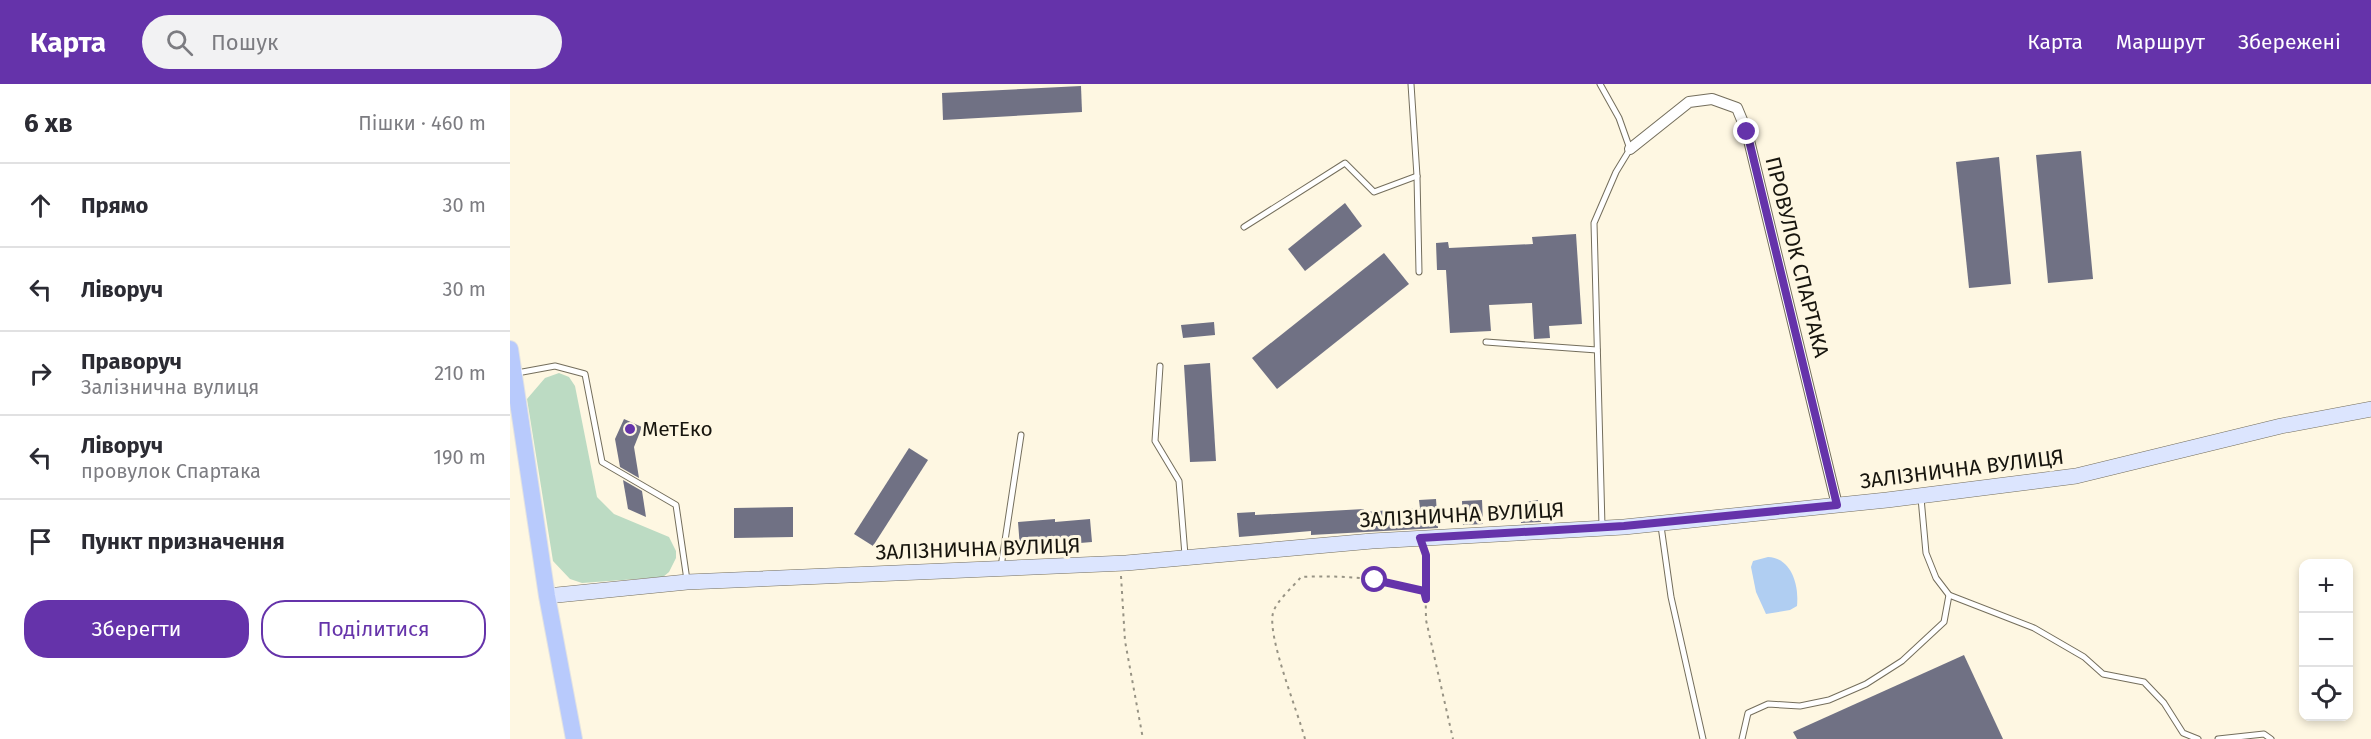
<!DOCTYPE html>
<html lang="uk">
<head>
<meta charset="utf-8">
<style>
	:root { --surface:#fff; --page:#f2f2f3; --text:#2b2b33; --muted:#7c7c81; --line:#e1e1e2; --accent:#6533aa }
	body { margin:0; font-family:"Fira Sans",sans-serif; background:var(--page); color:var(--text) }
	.controls { position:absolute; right:18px; bottom:18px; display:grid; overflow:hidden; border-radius:12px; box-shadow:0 3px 9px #0003 }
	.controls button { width:54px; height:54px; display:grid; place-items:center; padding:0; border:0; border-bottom:2px solid var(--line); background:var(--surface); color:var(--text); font:30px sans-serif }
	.stop { position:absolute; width:18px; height:18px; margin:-14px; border:4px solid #6533aa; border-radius:50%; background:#fff }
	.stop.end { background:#6533aa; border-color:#fff; box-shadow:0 2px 6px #0008 }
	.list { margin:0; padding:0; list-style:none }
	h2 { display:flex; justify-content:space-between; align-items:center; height:78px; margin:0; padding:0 24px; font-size:26px }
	h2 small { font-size:20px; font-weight:400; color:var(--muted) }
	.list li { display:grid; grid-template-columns:39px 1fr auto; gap:18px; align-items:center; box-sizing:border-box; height:84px; padding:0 24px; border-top:2px solid var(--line) }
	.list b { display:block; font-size:22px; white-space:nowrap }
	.list p { margin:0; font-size:20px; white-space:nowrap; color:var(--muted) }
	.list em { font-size:20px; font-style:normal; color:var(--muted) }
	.actions { display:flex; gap:12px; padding:18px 24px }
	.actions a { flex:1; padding:14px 0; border:2px solid var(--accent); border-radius:24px; text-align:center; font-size:21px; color:var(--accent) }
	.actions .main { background:var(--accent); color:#fff }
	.icon { flex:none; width:33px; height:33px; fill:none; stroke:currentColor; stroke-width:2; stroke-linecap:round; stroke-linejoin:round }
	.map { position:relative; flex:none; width:1861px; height:655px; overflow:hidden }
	header { display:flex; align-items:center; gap:36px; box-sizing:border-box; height:84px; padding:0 30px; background:var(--accent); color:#fff }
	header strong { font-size:28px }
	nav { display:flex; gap:33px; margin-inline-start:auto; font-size:21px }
	.search { width:420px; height:54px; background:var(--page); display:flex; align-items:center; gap:15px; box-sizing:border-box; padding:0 21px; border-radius:33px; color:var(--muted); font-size:22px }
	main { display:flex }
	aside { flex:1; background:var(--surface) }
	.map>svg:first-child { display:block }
</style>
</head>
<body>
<header>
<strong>Карта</strong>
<div class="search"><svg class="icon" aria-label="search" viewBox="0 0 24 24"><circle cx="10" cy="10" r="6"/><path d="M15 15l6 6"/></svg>Пошук</div>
<nav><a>Карта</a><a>Маршрут</a><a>Збережені</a></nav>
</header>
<main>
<aside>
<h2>6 хв<small>Пішки · 460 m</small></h2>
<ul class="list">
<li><svg class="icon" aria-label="ahead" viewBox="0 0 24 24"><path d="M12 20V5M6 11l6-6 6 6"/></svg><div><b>Прямо</b></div><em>30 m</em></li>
<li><svg class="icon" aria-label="left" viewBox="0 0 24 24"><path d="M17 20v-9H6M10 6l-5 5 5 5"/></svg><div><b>Ліворуч</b></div><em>30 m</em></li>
<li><svg class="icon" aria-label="right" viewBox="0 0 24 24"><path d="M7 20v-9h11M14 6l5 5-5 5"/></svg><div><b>Праворуч</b><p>Залізнична вулиця</p></div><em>210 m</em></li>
<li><svg class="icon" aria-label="left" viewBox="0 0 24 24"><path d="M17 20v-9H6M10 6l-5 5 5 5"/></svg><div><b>Ліворуч</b><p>провулок Спартака</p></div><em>190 m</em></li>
<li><svg class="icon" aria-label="arrive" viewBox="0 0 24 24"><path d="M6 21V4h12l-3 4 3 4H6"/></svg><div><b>Пункт призначення</b></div></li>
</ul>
<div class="actions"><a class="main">Зберегти</a><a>Поділитися</a></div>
</aside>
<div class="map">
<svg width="1861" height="655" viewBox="0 0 1861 655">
	<rect width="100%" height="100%" fill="#fef7e2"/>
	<path fill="#bcdbc3" d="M 49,289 L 59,293 L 65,302 L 87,413 L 104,430 L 159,453 L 166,467 L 166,474 L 159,488 L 153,493 L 72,499 L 60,495 L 43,477 L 17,315 L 35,294 Z"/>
	<path fill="#b0cef2" d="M 1258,473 C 1282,474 1289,502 1287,522 L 1280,526 L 1256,530 L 1246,508 L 1241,483 L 1243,477 Z"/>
	<g fill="#707184">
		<path d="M 571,2 L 572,28 L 433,36 L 432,9 Z"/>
		<path d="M 1571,67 L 1583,195 L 1538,199 L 1526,71 Z"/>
		<path d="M 1489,73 L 1501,200 L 1459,204 L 1446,78 Z"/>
		<path d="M 835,119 L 852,142 L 795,187 L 778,165 Z"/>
		<path d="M 1066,150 L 1072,240 L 1039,242 L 1040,254 L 1024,255 L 1022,219 L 979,221 L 981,247 L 940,249 L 936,186 L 927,186 L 926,159 L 938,158 L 939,164 L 1023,160 L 1022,153 Z"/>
		<path d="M 874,169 L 899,200 L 767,305 L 742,274 Z"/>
		<path d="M 704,238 L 705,251 L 673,254 L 671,241 Z"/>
		<path d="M 700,279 L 706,377 L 680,378 L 674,281 Z"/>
		<path d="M 114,335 L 132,343 L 124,363 L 129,394 L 110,383 L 105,355 Z"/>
		<path d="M 399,364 L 418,376 L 363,462 L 344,450 Z"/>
		<path d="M 113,396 L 132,407 L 136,433 L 118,425 Z"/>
		<path d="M 926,415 L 928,444 L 801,451 L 801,447 L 729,453 L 727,429 L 745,428 L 745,431 L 854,425 L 854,428 L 910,424 L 909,416 Z"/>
		<path d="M 972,416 L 973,440 L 953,441 L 952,417 Z"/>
		<path d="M 1028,416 L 1031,438 L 1011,439 L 1009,419 Z"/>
		<path d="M 283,423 L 283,453 L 224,454 L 224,424 Z"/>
		<path d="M 545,435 L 545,438 L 580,435 L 582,458 L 510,464 L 508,438 Z"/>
		<path d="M 1454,571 L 1493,655 L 1287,655 L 1283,648 Z"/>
	</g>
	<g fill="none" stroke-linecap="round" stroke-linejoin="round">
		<defs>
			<g id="lane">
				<path d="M 901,0 L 907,92 L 909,188"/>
				<path d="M 1090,0 L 1109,34 L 1120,65 L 1106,88 L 1084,139 L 1092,442"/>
				<path d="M 734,143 L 835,79 L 864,108 L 907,92"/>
				<path d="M 976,258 L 1087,266"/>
				<path d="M 650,282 L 645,357 L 669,397 L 675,471"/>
				<path d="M 7,289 L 45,282 L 75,290 L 92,378 L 166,421 L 177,496"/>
				<path d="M 1411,414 L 1416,469 L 1426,494 L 1439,511 L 1524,544 L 1574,573 L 1593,590 L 1634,598 L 1654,619 L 1673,649 L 1688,655"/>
				<path d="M 1151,442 L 1161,513 L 1193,655"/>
				<path d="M 491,483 L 511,351"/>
				<path d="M 1232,655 L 1238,629 L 1258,620 L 1290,622 L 1319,616 L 1356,600 L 1392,577 L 1434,538 L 1439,511"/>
				<path d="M 1708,655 L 1754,650 L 1761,655"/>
			</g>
			<path id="street" d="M 1120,65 L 1179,18 L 1202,15 L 1227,24 L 1237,48 L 1327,421"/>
			<path id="secondary" d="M 37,512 L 177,498 L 616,479 L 862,457 L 1114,443 L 1377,416 L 1566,392 L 1771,342 L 1861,325"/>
			<path id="primary" d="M 0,265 L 37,512 L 64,655"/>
		</defs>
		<use href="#lane" stroke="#746e5c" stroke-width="7"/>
		<use href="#street" stroke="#746e5c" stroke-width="12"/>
		<use href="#secondary" stroke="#746e5c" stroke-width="16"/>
		<use href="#primary" stroke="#e3e3e2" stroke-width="18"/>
		<g stroke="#979384" stroke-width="2" stroke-dasharray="3 4.5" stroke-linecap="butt">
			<path d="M 915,469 L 916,536 L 943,655"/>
			<path d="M 611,492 L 615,557 L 633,655"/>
			<path d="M 795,655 C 788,628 757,553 763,529 C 766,517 783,503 791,493 C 833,491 874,494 914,507 L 916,515"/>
		</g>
		<use href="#lane" stroke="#fff" stroke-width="5"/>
		<use href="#street" stroke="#fff" stroke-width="10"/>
		<use href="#secondary" stroke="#dce5fe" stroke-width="15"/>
		<use href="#primary" stroke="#b8cafc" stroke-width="16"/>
	</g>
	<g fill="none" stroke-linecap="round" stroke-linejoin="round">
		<path stroke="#6533aa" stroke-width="8" d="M 865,496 L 914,507 L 916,515 L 916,471 L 910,454 L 1114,442 L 1327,421 L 1237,48"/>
	</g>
	<circle fill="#6533aa" stroke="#fef7e2" stroke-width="2" cx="120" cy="345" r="6"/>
	<g text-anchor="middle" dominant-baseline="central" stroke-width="6" stroke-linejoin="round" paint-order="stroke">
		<g font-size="21" fill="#17150e" stroke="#fef7e2">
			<text transform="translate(1287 173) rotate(76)">ПРОВУЛОК СПАРТАКА</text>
			<text transform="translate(1452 385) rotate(-7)">ЗАЛІЗНИЧНА ВУЛИЦЯ</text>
			<text transform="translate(952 431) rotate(-3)">ЗАЛІЗНИЧНА ВУЛИЦЯ</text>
			<text transform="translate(468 465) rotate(-2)">ЗАЛІЗНИЧНА ВУЛИЦЯ</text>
		</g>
		<g font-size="21" fill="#17150e" stroke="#fef7e2" text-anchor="start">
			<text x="132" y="345">МетЕко</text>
		</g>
	</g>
</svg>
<div class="controls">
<button>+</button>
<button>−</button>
<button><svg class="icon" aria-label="locate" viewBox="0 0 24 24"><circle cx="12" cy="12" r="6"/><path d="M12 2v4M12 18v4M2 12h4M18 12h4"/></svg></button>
</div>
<div class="stop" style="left:865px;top:496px"></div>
<div class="stop end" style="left:1237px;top:48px"></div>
</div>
</main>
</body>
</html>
